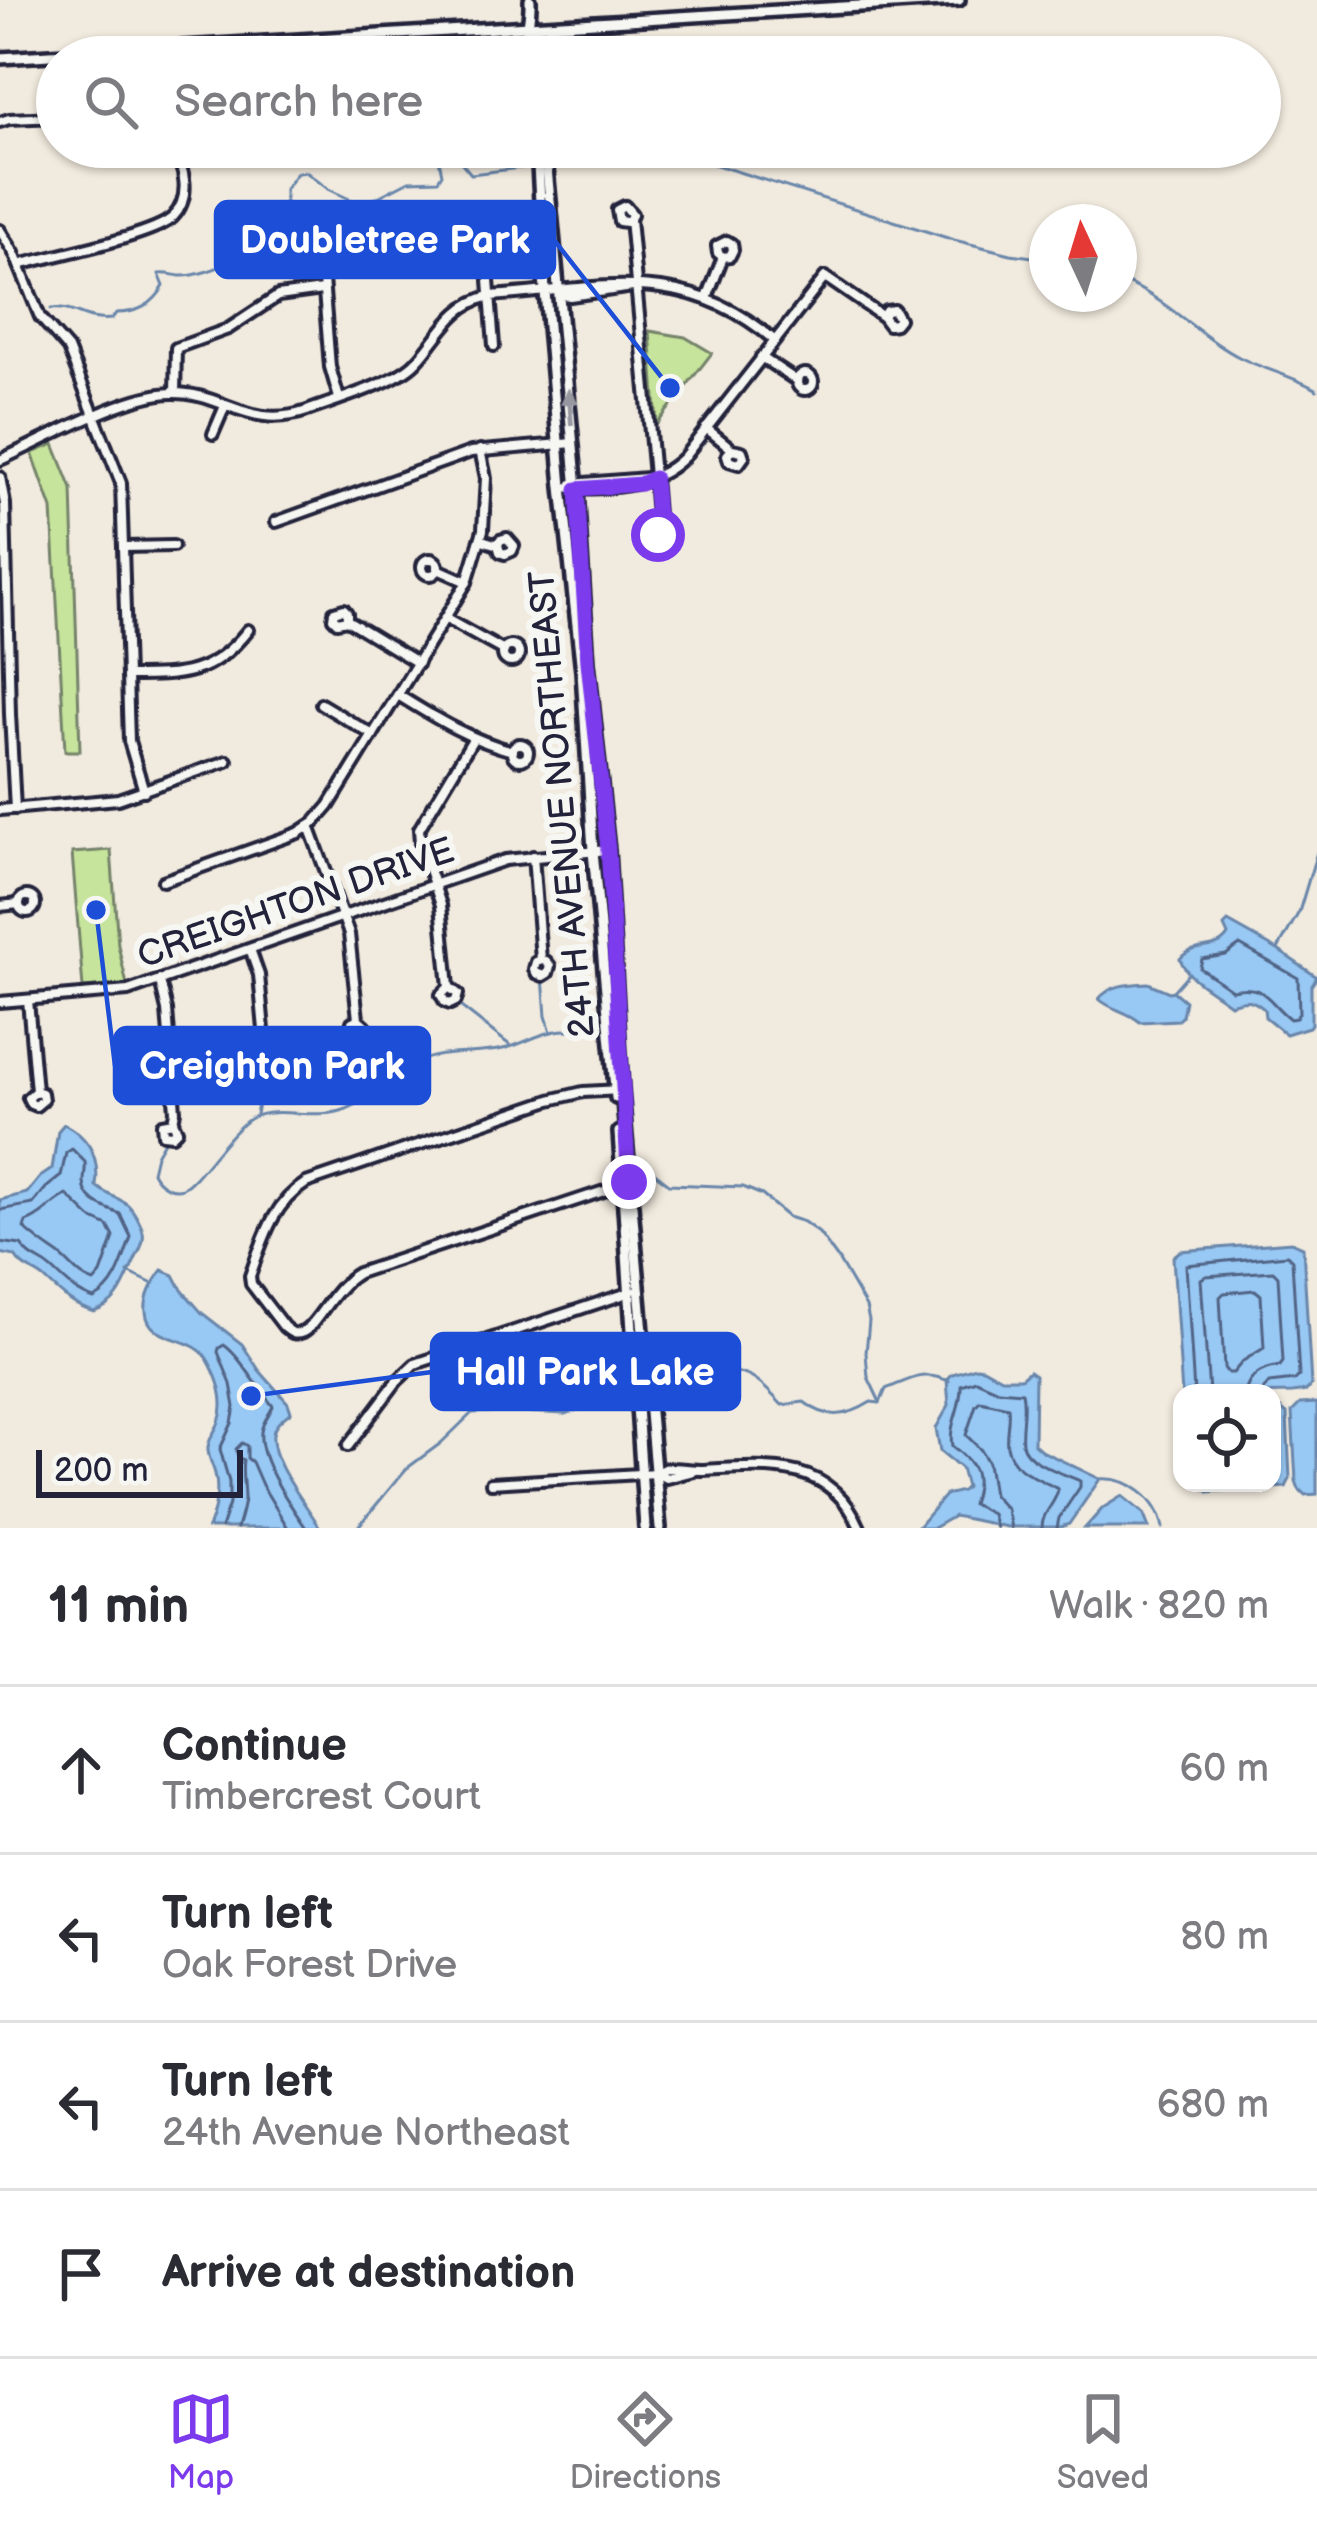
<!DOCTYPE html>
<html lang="en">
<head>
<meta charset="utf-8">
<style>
	:root { --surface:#fff; --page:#f7f7f7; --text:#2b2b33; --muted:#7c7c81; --line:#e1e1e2; --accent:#7c3aed }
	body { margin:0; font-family:"Balsamiq Sans",sans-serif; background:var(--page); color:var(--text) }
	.controls { position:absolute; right:36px; bottom:36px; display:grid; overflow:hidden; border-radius:24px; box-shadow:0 3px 9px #0004 }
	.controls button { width:108px; height:108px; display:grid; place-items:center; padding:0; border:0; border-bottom:3px solid var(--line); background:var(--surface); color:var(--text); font:60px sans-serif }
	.compass { position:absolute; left:1029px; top:204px; width:108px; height:108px; border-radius:50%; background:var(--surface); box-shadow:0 3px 9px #0004; rotate:356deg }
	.scale { position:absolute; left:36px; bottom:30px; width:207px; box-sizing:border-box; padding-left:12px; border:6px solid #22223b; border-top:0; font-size:33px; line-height:42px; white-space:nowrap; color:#22223b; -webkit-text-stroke:9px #f6f6f2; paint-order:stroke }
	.stop { position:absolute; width:36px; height:36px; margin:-27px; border:9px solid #7c3aed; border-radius:50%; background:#fff }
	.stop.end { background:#7c3aed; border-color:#fff; box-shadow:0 3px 12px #0008 }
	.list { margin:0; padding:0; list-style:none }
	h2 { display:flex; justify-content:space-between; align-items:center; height:156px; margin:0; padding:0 48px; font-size:51px }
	h2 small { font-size:39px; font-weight:400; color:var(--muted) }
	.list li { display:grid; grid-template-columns:78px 1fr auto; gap:36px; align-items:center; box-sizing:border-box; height:168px; padding:0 48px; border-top:3px solid var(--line) }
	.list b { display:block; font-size:45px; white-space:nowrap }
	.list p { margin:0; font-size:39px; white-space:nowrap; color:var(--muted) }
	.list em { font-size:39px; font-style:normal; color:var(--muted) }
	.icon { flex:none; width:66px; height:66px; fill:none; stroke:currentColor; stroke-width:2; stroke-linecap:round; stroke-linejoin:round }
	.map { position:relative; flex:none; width:1317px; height:1528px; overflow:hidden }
	.search { position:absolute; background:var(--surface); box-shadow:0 3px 9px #0004; left:36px; right:36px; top:36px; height:132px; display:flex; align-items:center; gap:30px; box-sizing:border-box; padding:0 42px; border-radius:66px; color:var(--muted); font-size:45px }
	.sheet { height:828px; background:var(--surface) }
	nav { display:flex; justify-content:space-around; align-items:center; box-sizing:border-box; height:168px; border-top:3px solid var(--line); background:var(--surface); font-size:33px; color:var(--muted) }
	nav a { display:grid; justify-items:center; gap:6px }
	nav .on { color:var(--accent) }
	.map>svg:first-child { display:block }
</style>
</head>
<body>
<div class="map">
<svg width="1317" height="1528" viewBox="0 0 1317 1528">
	<rect width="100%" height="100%" fill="#f1eade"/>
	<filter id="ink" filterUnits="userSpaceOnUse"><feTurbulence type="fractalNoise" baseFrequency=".00833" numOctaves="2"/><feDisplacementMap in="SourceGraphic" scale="24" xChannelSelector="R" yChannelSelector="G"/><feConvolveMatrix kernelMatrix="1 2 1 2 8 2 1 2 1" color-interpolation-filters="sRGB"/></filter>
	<g filter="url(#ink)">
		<g fill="#c6e49b" stroke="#74836b" stroke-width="3">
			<path d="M 650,331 L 685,337 L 712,353 L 657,424 Z"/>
			<path d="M 54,444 L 72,489 L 80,751 L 65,751 L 52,509 L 32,453 Z"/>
			<path d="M 111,850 L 118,945 L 127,985 L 83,988 L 72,853 Z"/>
		</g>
		<g fill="#98c8f4" stroke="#6986aa" stroke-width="3">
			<path d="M 1228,922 L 1278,950 L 1317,977 L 1311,986 L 1311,1024 L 1309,1027 L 1286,1034 L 1265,1017 L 1264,1009 C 1251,998 1246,999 1230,1004 C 1211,989 1189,981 1180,959 C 1193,942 1218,953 1228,935 L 1224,926 Z"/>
			<path d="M 1148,983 L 1169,992 L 1173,991 L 1185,1001 L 1182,1016 L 1178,1020 L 1140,1022 C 1127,1011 1111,1010 1099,999 C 1111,984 1130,984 1148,983 Z"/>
			<path d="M 64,1124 C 89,1137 100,1158 96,1186 C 106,1195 124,1200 129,1206 C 134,1211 142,1226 143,1232 C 145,1242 139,1251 135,1260 C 124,1283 120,1303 94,1312 C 73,1306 61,1294 45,1279 C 34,1269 23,1270 15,1256 L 0,1253 L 0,1200 L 27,1193 L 40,1177 L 52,1169 L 58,1131 Z"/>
			<path d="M 1291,1242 L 1303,1247 L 1311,1385 L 1306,1391 L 1292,1393 L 1182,1395 L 1173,1257 L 1180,1251 Z"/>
			<path d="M 162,1270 L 174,1275 L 182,1290 L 202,1313 L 242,1344 L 259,1370 L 288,1403 L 291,1412 C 284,1418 274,1424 273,1434 C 270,1463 307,1504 320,1528 L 208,1528 C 215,1511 220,1493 215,1474 C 213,1465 207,1456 208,1447 C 209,1438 216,1430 219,1422 C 227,1401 218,1378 208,1360 C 194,1334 149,1344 146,1312 C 144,1297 153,1282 162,1270 Z"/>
			<path d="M 976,1367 L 983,1368 L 1001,1378 L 1021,1378 L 1029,1371 L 1035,1375 L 1034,1444 L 1042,1451 L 1100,1479 L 1069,1524 L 1061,1527 L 1007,1527 L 954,1516 L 933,1528 L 917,1528 L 945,1495 L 962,1491 L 966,1487 L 961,1468 L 940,1451 L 936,1428 L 949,1405 L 947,1380 L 952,1374 Z"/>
			<path d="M 1317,1403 L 1317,1494 L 1305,1495 L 1299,1489 L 1296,1481 L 1292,1412 L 1300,1404 Z"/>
			<path d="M 1272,1409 L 1281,1409 L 1287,1414 L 1290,1479 L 1286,1487 L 1208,1492 L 1202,1483 L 1272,1483 Z"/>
			<path d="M 1122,1496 L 1143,1513 L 1149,1528 L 1085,1528 L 1103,1508 Z"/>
		</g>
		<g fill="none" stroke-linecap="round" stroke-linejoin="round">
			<g stroke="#516485" stroke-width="3">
				<path d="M 1240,945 L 1298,978 L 1299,1013 L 1296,1018 L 1290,1019 C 1267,1001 1266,983 1232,990 L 1200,968 L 1202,959 L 1226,955 Z"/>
				<path d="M 67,1195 L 91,1218 L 108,1226 L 114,1237 L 101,1274 L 94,1282 C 76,1276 70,1261 55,1252 C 43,1244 35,1238 24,1228 L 26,1222 C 44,1216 51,1202 67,1195 Z"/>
				<path d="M 0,1210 L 33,1204 L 46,1188 L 61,1176 L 66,1153 L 72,1149 L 85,1162 C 86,1169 84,1175 84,1182 C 84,1202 106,1208 120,1214 L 131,1237 C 123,1260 116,1288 94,1299 C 76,1293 66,1282 52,1269 C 40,1258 33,1261 21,1245 L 0,1242"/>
				<path d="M 1255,1290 L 1261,1295 L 1264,1348 L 1243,1361 L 1233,1373 L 1228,1373 L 1224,1368 L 1220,1297 L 1224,1293 Z"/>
				<path d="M 1194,1393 L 1186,1265 L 1287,1255 L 1292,1260 L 1299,1376 L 1295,1380 L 1269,1383 L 1261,1393"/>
				<path d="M 1209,1393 L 1201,1279 L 1206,1276 L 1273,1271 L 1278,1276 L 1283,1362 L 1280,1366 C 1262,1369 1250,1374 1245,1393"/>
				<path d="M 221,1528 L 229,1504 L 229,1482 L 220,1449 L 232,1423 L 235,1407 L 231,1384 L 218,1352 L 219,1348 L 224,1345 C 241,1357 258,1389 273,1406 C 270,1414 262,1422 261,1432 C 258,1460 291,1506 306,1528"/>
				<path d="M 237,1528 C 240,1518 243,1509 244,1499 C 244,1486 241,1472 243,1460 L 238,1457 L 236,1449 L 242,1443 L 247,1446 L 247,1458 L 252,1462 L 262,1485 L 288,1528"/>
				<path d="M 996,1528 L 992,1514 L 972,1504 C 981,1475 977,1465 952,1446 C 948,1424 962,1409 961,1385 L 976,1380 L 998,1390 L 1022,1392 C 1026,1409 1020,1427 1022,1443 C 1024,1462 1065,1474 1080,1481 L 1080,1487 L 1059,1518 L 1057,1528"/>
				<path d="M 1011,1528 L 1007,1510 L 993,1495 L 988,1463 L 981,1450 L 966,1435 L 976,1405 L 980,1401 L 1008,1407 C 1010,1420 1005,1434 1007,1446 C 1011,1471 1041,1479 1058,1489 C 1056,1504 1042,1511 1042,1528"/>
			</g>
			<g stroke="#6986aa" stroke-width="3">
				<path d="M 553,164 L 663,153 L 685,155 L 954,240 L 1011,254 L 1047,259"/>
				<path d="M 1119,280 C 1165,296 1196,335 1239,357 C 1264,370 1292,375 1317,390"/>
				<path d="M 51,309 C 78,307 82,322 112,319 L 116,313 C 138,313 153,305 164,286 L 159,274 C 166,273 173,275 180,276 C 193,277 220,268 231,261 L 228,254 C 236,205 260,228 285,202 L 285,189 L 297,173 L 306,172 L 328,189 L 356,202 L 372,200 L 409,181 L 438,180 L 442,174 L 438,155 L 444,149 L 456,156 L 471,174 L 537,166"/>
				<path d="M 1278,949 L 1299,912 L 1317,852"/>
				<path d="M 543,977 L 546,1016 L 551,1032"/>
				<path d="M 1173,991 L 1188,974"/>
				<path d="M 460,1006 L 511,1046"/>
				<path d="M 366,1033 L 404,1066"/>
				<path d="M 256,1114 L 264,1070"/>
				<path d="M 166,1138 L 156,1155 L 152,1172 C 157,1182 169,1192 182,1188 C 197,1183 230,1128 253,1117 C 277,1106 315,1120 344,1110 C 370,1101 389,1076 413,1064 C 443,1049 473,1056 503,1049 C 521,1045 537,1034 556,1031 C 570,1028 587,1032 602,1033"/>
				<path d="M 638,1160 L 669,1184 L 743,1187 L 762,1195 L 788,1217 L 804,1222 L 819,1233 L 838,1259 L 866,1307 L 869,1321 L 866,1353 L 868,1377 L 879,1400"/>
				<path d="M 128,1272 L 151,1283"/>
				<path d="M 652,1369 C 667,1367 685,1368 699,1378 C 742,1366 751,1372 782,1405 L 804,1402 C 827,1420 847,1417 871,1402 L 880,1403 L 886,1389 C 912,1379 922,1370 949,1381"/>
				<path d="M 1100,1479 C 1130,1477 1157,1499 1163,1528"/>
				<path d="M 357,1528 L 406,1469 L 441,1443 L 472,1413 L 504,1411 L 565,1414 L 590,1406 L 605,1383 L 620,1369 L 628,1371"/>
			</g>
			<defs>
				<g id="minor">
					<path d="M 0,122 L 9,119 L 57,117"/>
					<path d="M 630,219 L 626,222 L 619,221 L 617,210 L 625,206 L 632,214 L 630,219 L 653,465 L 657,515 L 654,525 L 659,532 L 655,539 L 649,540 L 643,536 L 643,529 L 647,525 L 654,525"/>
					<path d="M 0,230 L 14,253 L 40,317 L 68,349 L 121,483 L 129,741 L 144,791"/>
					<path d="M 419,245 L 486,241 L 494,346"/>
					<path d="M 19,265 C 51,256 154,236 173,217 C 192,197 185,167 171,147"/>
					<path d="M 322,266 L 330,367 L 339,398"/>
					<path d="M 559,294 L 570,296 L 633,287"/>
					<path d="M 707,298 L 723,257 L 730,256 L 733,250 L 732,244 L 727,241 L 717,246 L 718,253 L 723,257"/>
					<path d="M 761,357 L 797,381"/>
					<circle cx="805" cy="382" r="8"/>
					<path d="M 175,393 L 176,348 L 228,329 L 278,296 L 322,290"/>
					<path d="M 706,428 L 732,449 L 742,451 L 744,457 L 739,464 L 729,461 L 727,455 L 732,449"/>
					<path d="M 213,434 L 225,406"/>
					<path d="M 0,460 C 45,440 125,394 172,393 C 223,392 250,431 307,411 C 336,400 396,383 416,362 C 442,335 450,306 490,296 C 597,289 684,262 774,340"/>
					<path d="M 0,477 L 5,504 L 10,714 L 15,809"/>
					<path d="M 572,484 L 647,478"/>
					<path d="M 562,487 C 604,491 652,489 684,457 L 825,277 L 883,317 L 889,325 L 895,324 L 899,319 L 894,310 L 886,311 L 883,317"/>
					<path d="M 276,522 L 471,452 L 573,443"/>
					<path d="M 482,540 L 498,545 L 500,552 L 505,554 L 512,551 L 514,546 L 507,538 L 500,540 L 498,545"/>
					<path d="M 124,547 L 173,546"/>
					<circle cx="430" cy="567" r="8"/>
					<path d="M 438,569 L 467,582"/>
					<path d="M 446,619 L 504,651"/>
					<path d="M 347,620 L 337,622 L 333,618 L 334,612 L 344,609 L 347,613 L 347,620 L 418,663"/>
					<circle cx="511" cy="654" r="8"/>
					<path d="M 127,676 C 181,676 212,676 248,630"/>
					<path d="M 398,695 C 435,718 470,740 513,751"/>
					<path d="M 321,704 L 373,735"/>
					<circle cx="520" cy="752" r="8"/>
					<path d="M 0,810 L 118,799 L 227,761"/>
					<path d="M 309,826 L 349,934 L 358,1019 L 366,1026 L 365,1032 L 358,1036 L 350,1029 L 352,1022 L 358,1019"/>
					<path d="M 533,856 L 541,960 L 536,962 L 534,969 L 536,973 L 543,976 L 548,973 L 550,966 L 546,961 L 541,960"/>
					<path d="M 163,881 L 298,833 L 315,822 L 329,806 L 467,582 L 483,530 L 486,478 L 480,450"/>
					<circle cx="27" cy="904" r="8"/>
					<path d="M 0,906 L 19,904"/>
					<path d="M 250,949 L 259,975 L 266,1052 L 274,1058 L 272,1066 L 266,1069 L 261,1066 L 258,1060 L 260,1055 L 266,1052"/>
					<path d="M 160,981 L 167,1010 L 175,1111 L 173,1122 L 177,1130 L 172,1135 L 163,1134 L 162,1124 L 173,1122"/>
					<path d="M 449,987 L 441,995 L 445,1002 L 450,1004 L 456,1001 L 458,994 L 449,987 L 441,905 L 420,843 L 419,829 L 473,739"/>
					<path d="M 28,1000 L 36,1091 L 42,1093 L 43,1100 L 36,1106 L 31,1104 L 28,1098 L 36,1091"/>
					<path d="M 0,1002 L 128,991 L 505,860 L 608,850"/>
					<path d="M 621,1090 L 583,1092 L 550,1100 L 306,1183 C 272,1204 263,1240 250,1276 L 251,1284 L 284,1327 C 291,1332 293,1336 303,1332 C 317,1325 333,1287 358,1273 L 628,1183"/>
					<path d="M 348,1446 L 397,1381 L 415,1364 L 631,1292"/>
					<path d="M 657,1474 L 667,1478 L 694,1471"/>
					<path d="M 491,1483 L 656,1473 L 666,1468 C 679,1468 692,1470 704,1470 C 767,1466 831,1459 860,1528"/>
				</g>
				<g id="tertiary">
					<path d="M 530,28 L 538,42 L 540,57"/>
					<path d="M 526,57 C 524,37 531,21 530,0"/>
					<path d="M 0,58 L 959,0"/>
					<path d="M 537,147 L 545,292 L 562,487 L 582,671 L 593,851 L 616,1098"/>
					<path d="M 545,147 L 577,489 L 588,662 L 608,850 L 622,1090 L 660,1528"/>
					<path d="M 619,1132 L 645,1528"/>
				</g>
			</defs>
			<use href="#minor" stroke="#22223b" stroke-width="16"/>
			<use href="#tertiary" stroke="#22223b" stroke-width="18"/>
			<use href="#minor" stroke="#f6f6f2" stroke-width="8"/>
			<use href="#tertiary" stroke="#f6f6f2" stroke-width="9"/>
		</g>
		<defs><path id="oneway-solid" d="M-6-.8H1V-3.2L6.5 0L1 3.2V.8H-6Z" transform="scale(3)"/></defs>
		<use fill="#9797a0" href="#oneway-solid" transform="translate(570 407) rotate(-95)"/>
	</g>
	<g fill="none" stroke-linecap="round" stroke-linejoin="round" filter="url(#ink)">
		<path stroke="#7c3aed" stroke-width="15" d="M 629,1182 L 608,850 L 588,662 L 577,489 L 640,484 L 654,478 L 657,514 L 654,525 L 658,530 L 658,535"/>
	</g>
	<g text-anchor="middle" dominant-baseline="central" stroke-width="12" stroke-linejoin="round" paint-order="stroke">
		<g font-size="36" fill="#22223b" stroke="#f6f6f2">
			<text transform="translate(563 804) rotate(-95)">24TH AVENUE NORTHEAST</text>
			<text transform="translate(296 904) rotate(-19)">CREIGHTON DRIVE</text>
		</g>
	</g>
	<path fill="none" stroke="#1d4ed8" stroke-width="4.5" d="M670 388L554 240M96 910L115 1066M251 1396L432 1372"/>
	<g fill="#1d4ed8" stroke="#f6f6f2" stroke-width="4.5">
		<circle cx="670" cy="388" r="12"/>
		<circle cx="96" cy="910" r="12"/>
		<circle cx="251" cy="1396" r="12"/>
	</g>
	<g fill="#1d4ed8" stroke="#1d4ed8" stroke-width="4.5">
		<rect x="216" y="202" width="338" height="75" rx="12"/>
		<rect x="115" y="1028" width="314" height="75" rx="12"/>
		<rect x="432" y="1334" width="307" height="75" rx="12"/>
	</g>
	<g font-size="39" text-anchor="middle" font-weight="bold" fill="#fff">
		<text x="385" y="253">Doubletree Park</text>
		<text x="272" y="1079">Creighton Park</text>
		<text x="585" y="1385">Hall Park Lake</text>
	</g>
</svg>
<div class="controls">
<button><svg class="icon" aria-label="locate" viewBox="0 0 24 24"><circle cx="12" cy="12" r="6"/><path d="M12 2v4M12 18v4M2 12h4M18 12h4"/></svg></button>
</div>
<svg class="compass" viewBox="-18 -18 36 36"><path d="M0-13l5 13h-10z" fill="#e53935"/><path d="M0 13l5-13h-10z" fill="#7c7c81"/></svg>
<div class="scale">200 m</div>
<div class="stop" style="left:658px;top:535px"></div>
<div class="stop end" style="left:629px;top:1182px"></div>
<div class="search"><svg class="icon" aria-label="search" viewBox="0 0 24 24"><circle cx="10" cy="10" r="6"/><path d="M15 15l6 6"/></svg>Search here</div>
</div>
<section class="sheet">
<h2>11 min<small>Walk · 820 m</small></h2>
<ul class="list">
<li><svg class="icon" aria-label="ahead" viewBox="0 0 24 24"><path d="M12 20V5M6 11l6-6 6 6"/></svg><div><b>Continue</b><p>Timbercrest Court</p></div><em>60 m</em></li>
<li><svg class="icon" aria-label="left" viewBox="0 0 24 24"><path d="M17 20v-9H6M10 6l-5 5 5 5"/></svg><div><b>Turn left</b><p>Oak Forest Drive</p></div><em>80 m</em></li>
<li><svg class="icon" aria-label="left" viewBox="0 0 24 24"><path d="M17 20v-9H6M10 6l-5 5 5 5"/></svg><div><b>Turn left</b><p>24th Avenue Northeast</p></div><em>680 m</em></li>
<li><svg class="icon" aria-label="arrive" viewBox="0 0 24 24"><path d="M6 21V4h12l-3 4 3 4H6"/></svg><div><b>Arrive at destination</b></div></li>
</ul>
</section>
<nav>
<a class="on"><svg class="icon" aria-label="map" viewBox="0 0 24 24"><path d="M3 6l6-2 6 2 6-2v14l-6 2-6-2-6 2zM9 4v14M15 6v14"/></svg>Map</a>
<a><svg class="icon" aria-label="directions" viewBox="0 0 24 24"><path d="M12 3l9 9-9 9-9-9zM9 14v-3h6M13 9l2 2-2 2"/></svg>Directions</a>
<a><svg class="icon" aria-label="saved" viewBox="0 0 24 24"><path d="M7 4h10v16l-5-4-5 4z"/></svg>Saved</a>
</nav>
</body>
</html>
